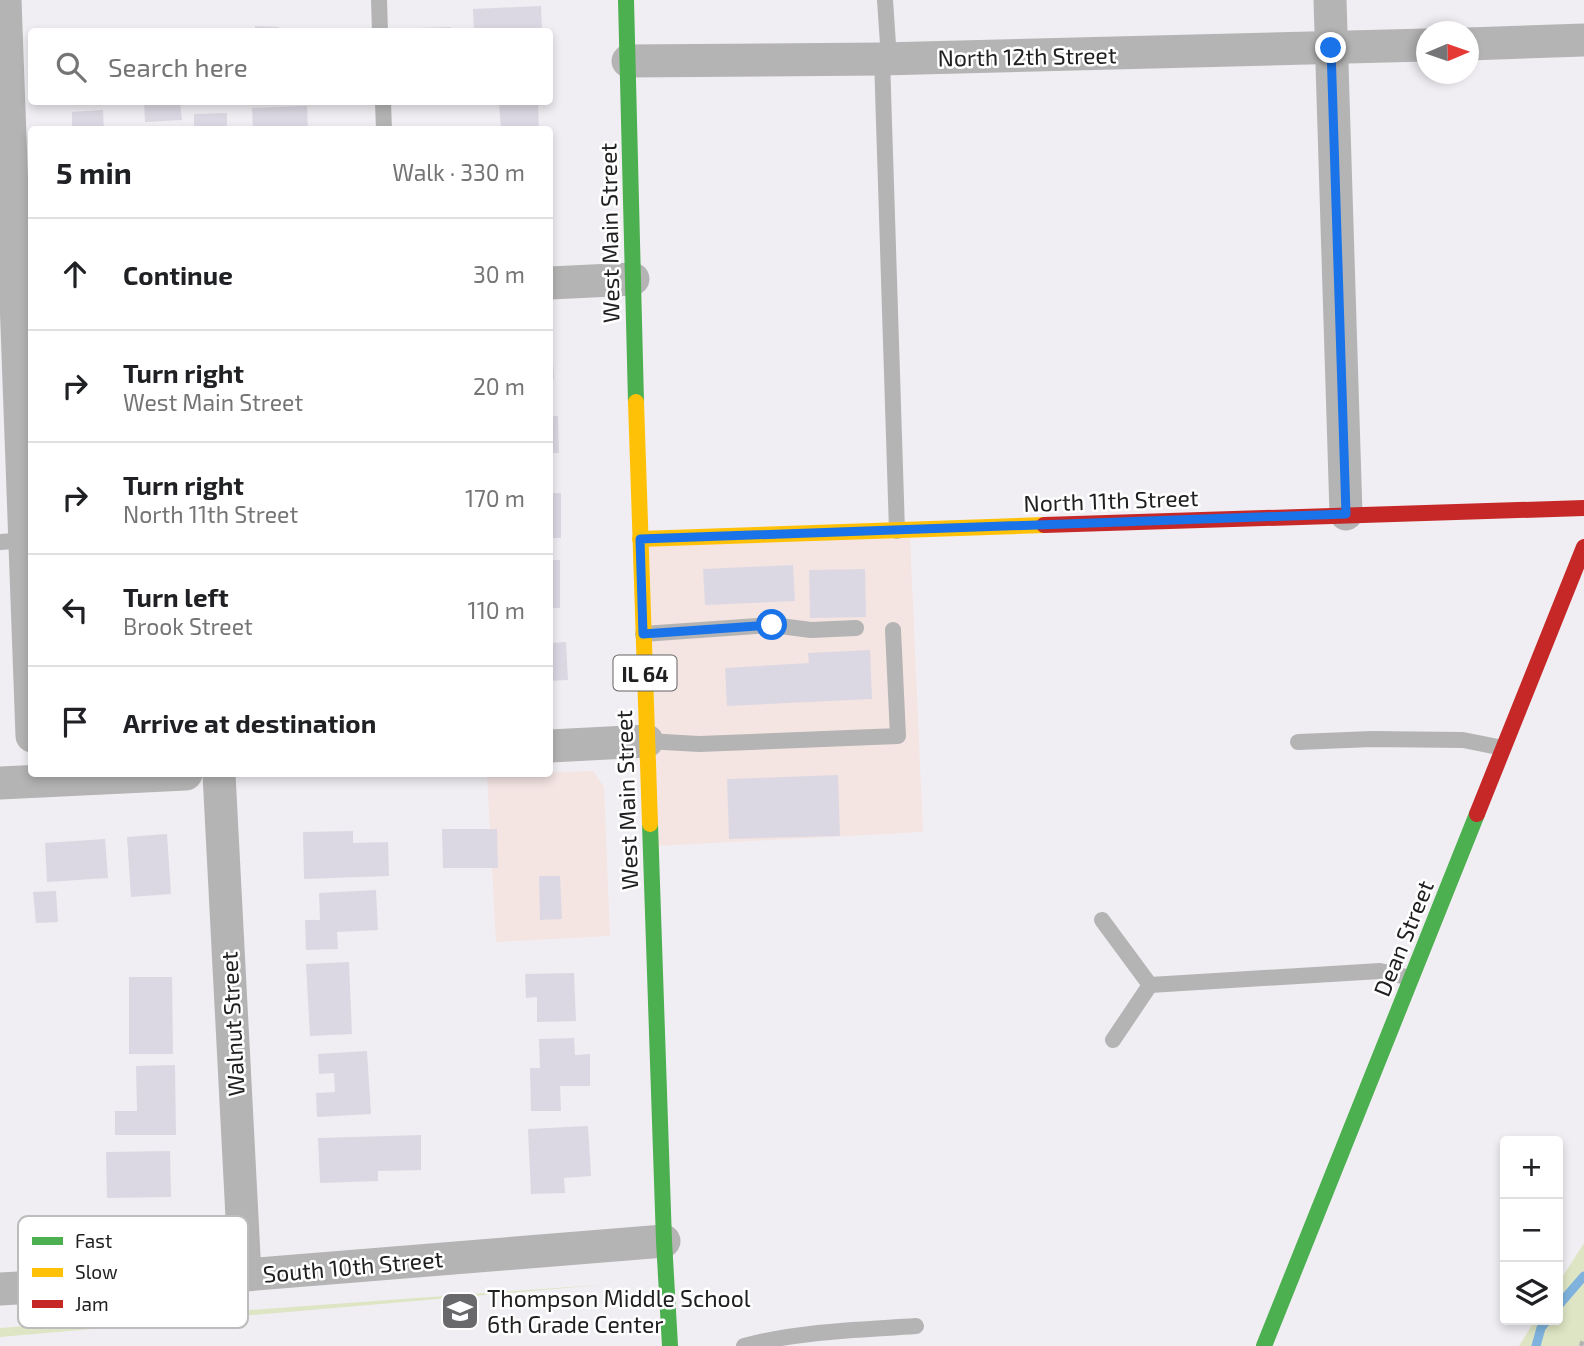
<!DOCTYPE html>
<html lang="en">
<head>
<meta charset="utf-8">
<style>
	:root { --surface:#fff; --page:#f2f2f2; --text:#202124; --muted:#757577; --line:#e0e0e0 }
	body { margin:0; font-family:"Exo 2",sans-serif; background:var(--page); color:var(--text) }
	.controls { position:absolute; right:21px; bottom:21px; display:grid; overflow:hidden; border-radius:7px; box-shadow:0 4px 10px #0003 }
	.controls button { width:63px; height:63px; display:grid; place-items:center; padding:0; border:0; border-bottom:2px solid var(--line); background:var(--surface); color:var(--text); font:35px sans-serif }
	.compass { position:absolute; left:1416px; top:21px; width:63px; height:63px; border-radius:50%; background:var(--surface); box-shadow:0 4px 10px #0003; rotate:88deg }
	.stop { position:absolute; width:21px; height:21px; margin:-16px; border:5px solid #1a73e8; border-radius:50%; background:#fff }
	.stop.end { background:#1a73e8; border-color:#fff; box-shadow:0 2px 7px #0008 }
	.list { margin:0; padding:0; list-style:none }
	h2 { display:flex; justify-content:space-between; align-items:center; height:91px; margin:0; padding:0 28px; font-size:30px }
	h2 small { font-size:23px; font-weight:400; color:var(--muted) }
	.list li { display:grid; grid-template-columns:46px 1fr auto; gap:21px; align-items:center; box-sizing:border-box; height:112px; padding:0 28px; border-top:2px solid var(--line) }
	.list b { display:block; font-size:26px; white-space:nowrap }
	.list p { margin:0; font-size:23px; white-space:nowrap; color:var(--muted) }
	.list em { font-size:23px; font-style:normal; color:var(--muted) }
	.icon { flex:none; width:38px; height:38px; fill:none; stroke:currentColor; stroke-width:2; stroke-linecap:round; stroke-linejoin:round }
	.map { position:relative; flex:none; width:1584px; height:1346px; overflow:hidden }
	.search { position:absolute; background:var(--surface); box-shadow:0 4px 10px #0003; left:28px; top:28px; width:525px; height:77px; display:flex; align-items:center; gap:18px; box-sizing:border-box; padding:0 24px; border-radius:7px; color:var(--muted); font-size:26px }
	.panel { position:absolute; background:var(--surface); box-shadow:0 4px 10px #0003; left:28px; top:126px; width:525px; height:651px; border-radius:7px }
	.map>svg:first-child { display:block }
</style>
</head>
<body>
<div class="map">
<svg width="1584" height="1346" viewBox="0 0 1584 1346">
	<rect width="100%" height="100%" fill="#f0eef2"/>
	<g fill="#f4e5e3">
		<path d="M 910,537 L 923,832 L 657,846 L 647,546 Z"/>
		<path d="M 593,771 L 604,787 L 610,936 L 496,942 L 487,775 Z"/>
	</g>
	<g fill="#dee5c4">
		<path d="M 1584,1243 L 1584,1346 L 1519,1346 L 1535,1320 L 1558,1320 L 1558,1284 Z"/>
		<path d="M 612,1284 L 0,1337 L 0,1328 Z"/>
	</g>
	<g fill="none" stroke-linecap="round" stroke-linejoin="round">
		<g stroke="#7fb3dd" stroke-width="9">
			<path d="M 1558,1306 L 1584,1276"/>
			<path d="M 1536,1346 L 1541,1328 L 1547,1320"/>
		</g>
	</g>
	<g fill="#dcd8e3">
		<path d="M 541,6 L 542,32 L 474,32 L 473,9 Z"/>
		<path d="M 255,26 L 279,27 L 279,32 L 255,32 Z"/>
		<path d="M 450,27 L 451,32 L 420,32 L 420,28 Z"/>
		<path d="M 144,102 L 180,102 L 182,120 L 145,122 Z"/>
		<path d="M 499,102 L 538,102 L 539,129 L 501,130 Z"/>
		<path d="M 307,106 L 308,130 L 253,130 L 252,108 Z"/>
		<path d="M 103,110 L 104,130 L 72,130 L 72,112 Z"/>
		<path d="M 227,113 L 227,130 L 194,130 L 194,114 Z"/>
		<path d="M 550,344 L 552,344 L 554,379 L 550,379 Z"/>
		<path d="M 550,416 L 558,416 L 559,453 L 550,453 Z"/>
		<rect x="550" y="493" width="11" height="45"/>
		<rect x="550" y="560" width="10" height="48"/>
		<path d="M 793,565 L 795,601 L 705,605 L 703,569 Z"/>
		<path d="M 865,569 L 866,617 L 810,618 L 809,570 Z"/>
		<path d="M 566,642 L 568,680 L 550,681 L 550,643 Z"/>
		<path d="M 870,650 L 872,699 L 727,706 L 725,668 L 809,663 L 808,653 Z"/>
		<path d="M 838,775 L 840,836 L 729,839 L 727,779 Z"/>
		<path d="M 442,829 L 497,829 L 498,868 L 443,868 Z"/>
		<path d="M 353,831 L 353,843 L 388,842 L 389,876 L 304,879 L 303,832 Z"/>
		<path d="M 167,834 L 171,894 L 131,897 L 127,837 Z"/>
		<path d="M 105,839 L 108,878 L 47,882 L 45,843 Z"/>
		<path d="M 539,876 L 560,876 L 562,919 L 540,920 Z"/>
		<path d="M 376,890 L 378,930 L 337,932 L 338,949 L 306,950 L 305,920 L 320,920 L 319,893 Z"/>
		<path d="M 56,891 L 58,922 L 36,923 L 33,892 Z"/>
		<path d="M 349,962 L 352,1034 L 310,1036 L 306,964 Z"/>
		<path d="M 574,973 L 576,1021 L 537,1022 L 537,997 L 526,998 L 525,974 Z"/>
		<path d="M 129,977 L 172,977 L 173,1054 L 129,1054 Z"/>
		<path d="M 574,1038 L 575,1055 L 590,1054 L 590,1086 L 560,1086 L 561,1111 L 531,1111 L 530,1068 L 540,1068 L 539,1039 Z"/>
		<path d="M 367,1051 L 371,1114 L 317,1117 L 316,1093 L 335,1092 L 334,1073 L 319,1074 L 318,1054 Z"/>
		<path d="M 175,1065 L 176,1135 L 115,1135 L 115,1111 L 137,1111 L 136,1066 Z"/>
		<path d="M 588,1126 L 591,1176 L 564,1178 L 565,1193 L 531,1194 L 528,1129 Z"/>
		<path d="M 421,1135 L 421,1170 L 378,1171 L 378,1181 L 320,1183 L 318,1138 Z"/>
		<path d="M 170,1151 L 171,1197 L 107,1198 L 106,1152 Z"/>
	</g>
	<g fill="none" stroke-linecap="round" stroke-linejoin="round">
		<path stroke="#b4b3b5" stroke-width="4.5" stroke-dasharray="5 5" stroke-linecap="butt" d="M 1581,1346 L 1584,1337"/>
		<g stroke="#b5b4b4" stroke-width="16">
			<path d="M 379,0 L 380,32"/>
			<path d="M 885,0 L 889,59"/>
			<path d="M 882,59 L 897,531"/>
			<path d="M 383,102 L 384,130"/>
			<path d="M 0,542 L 29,540"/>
			<path d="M 643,634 L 772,625 L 811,630 L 856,628"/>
			<path d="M 647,741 L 699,744 L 898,736 L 893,630"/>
			<path d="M 1298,742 L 1372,739 L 1463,740 L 1503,748"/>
			<path d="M 1102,920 L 1150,985 L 1380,971 L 1411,978"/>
			<path d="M 1113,1040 L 1150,985"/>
			<path d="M 744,1346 C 800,1331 859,1330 916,1326"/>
		</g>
		<g stroke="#b5b4b4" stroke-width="33">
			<path d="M 5,0 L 32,736"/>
			<path d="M 1330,0 L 1346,514"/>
			<path d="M 1468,44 L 1584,40"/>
			<path d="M 628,61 L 882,59 L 1426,45"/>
			<path d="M 550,283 L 633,279"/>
			<path d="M 550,746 L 647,741"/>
			<path d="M 219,774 L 245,1275"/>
			<path d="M 0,783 L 186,774"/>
			<path d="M 0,1289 L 245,1275 L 664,1241"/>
		</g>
		<g stroke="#4caf50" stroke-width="16">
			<path d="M 626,0 L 636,402"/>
			<path d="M 650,824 L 664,1241 L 670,1346"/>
			<path d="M 1264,1346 L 1477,814"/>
		</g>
		<g stroke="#ffc107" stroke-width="16">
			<path d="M 636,402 L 650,824"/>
			<path d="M 640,539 L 1044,525"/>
		</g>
		<g stroke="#c62828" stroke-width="16">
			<path d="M 1044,525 L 1584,508"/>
			<path d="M 1477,814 L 1584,547"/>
		</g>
	</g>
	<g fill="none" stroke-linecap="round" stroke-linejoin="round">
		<path stroke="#1a73e8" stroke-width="9" d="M 772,625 L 643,634 L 640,539 L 1346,514 L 1331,48"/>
	</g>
	<defs>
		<symbol id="school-square" viewBox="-11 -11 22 22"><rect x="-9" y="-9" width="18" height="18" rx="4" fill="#69686b" stroke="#fff"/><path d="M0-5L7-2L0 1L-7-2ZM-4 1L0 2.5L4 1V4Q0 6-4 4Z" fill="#fff"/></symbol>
	</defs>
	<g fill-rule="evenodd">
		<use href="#school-square" x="438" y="1289" width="44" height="44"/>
	</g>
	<g text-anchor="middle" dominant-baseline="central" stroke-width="5" stroke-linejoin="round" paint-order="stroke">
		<rect fill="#fff" stroke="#636364" stroke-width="2" x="613.5" y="655.5" width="63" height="35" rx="5"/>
		<g font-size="21" font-weight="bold" fill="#202022">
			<text x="645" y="673">IL 64</text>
		</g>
		<g font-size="23" fill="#202022" stroke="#fff">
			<text transform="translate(1027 56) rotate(-1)">North 12th Street</text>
			<text transform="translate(609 233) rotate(-91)">West Main Street</text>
			<text transform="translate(1111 500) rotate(-2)">North 11th Street</text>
			<text transform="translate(626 800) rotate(-92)">West Main Street</text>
			<text transform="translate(1403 938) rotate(-68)">Dean Street</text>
			<text transform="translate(232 1024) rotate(-93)">Walnut Street</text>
			<text transform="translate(353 1266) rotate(-5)">South 10th Street</text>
		</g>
		<g font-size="23" fill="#202022" stroke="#fff" text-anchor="start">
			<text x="487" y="1298">Thompson Middle School<tspan x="487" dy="26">6th Grade Center</tspan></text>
		</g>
	</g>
	<rect x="18" y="1216" width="230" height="112" rx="10" fill="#fff" stroke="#bcbcbd" stroke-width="2"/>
	<rect x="32" y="1237" width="31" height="8" fill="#4caf50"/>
	<rect x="32" y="1268" width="31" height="9" fill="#ffc107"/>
	<rect x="32" y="1300" width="31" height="8" fill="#c62828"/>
	<g font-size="19" fill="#202022">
		<text x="75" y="1248">Fast</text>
		<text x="75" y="1279">Slow</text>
		<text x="75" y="1311">Jam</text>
	</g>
</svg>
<div class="controls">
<button>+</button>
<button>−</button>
<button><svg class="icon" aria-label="layers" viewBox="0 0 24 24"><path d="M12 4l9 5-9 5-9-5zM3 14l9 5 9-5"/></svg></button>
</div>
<svg class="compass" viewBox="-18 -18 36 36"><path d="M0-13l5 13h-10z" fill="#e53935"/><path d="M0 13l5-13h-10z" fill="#757577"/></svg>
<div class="stop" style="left:772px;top:625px"></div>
<div class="stop end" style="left:1331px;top:48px"></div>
<div class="search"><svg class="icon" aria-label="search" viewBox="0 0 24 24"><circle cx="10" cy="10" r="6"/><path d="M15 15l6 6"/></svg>Search here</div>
<section class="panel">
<h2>5 min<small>Walk · 330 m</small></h2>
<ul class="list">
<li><svg class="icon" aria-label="ahead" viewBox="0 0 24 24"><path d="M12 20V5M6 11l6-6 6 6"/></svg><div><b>Continue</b></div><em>30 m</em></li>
<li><svg class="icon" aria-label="right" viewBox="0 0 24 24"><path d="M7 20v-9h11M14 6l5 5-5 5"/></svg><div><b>Turn right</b><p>West Main Street</p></div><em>20 m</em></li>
<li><svg class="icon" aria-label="right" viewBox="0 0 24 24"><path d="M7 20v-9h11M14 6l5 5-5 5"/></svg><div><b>Turn right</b><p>North 11th Street</p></div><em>170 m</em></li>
<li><svg class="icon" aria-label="left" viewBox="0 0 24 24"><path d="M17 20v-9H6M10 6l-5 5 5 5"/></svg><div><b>Turn left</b><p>Brook Street</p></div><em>110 m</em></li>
<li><svg class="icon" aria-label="arrive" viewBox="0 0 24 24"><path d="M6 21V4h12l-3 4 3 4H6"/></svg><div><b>Arrive at destination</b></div></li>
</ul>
</section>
</div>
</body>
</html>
